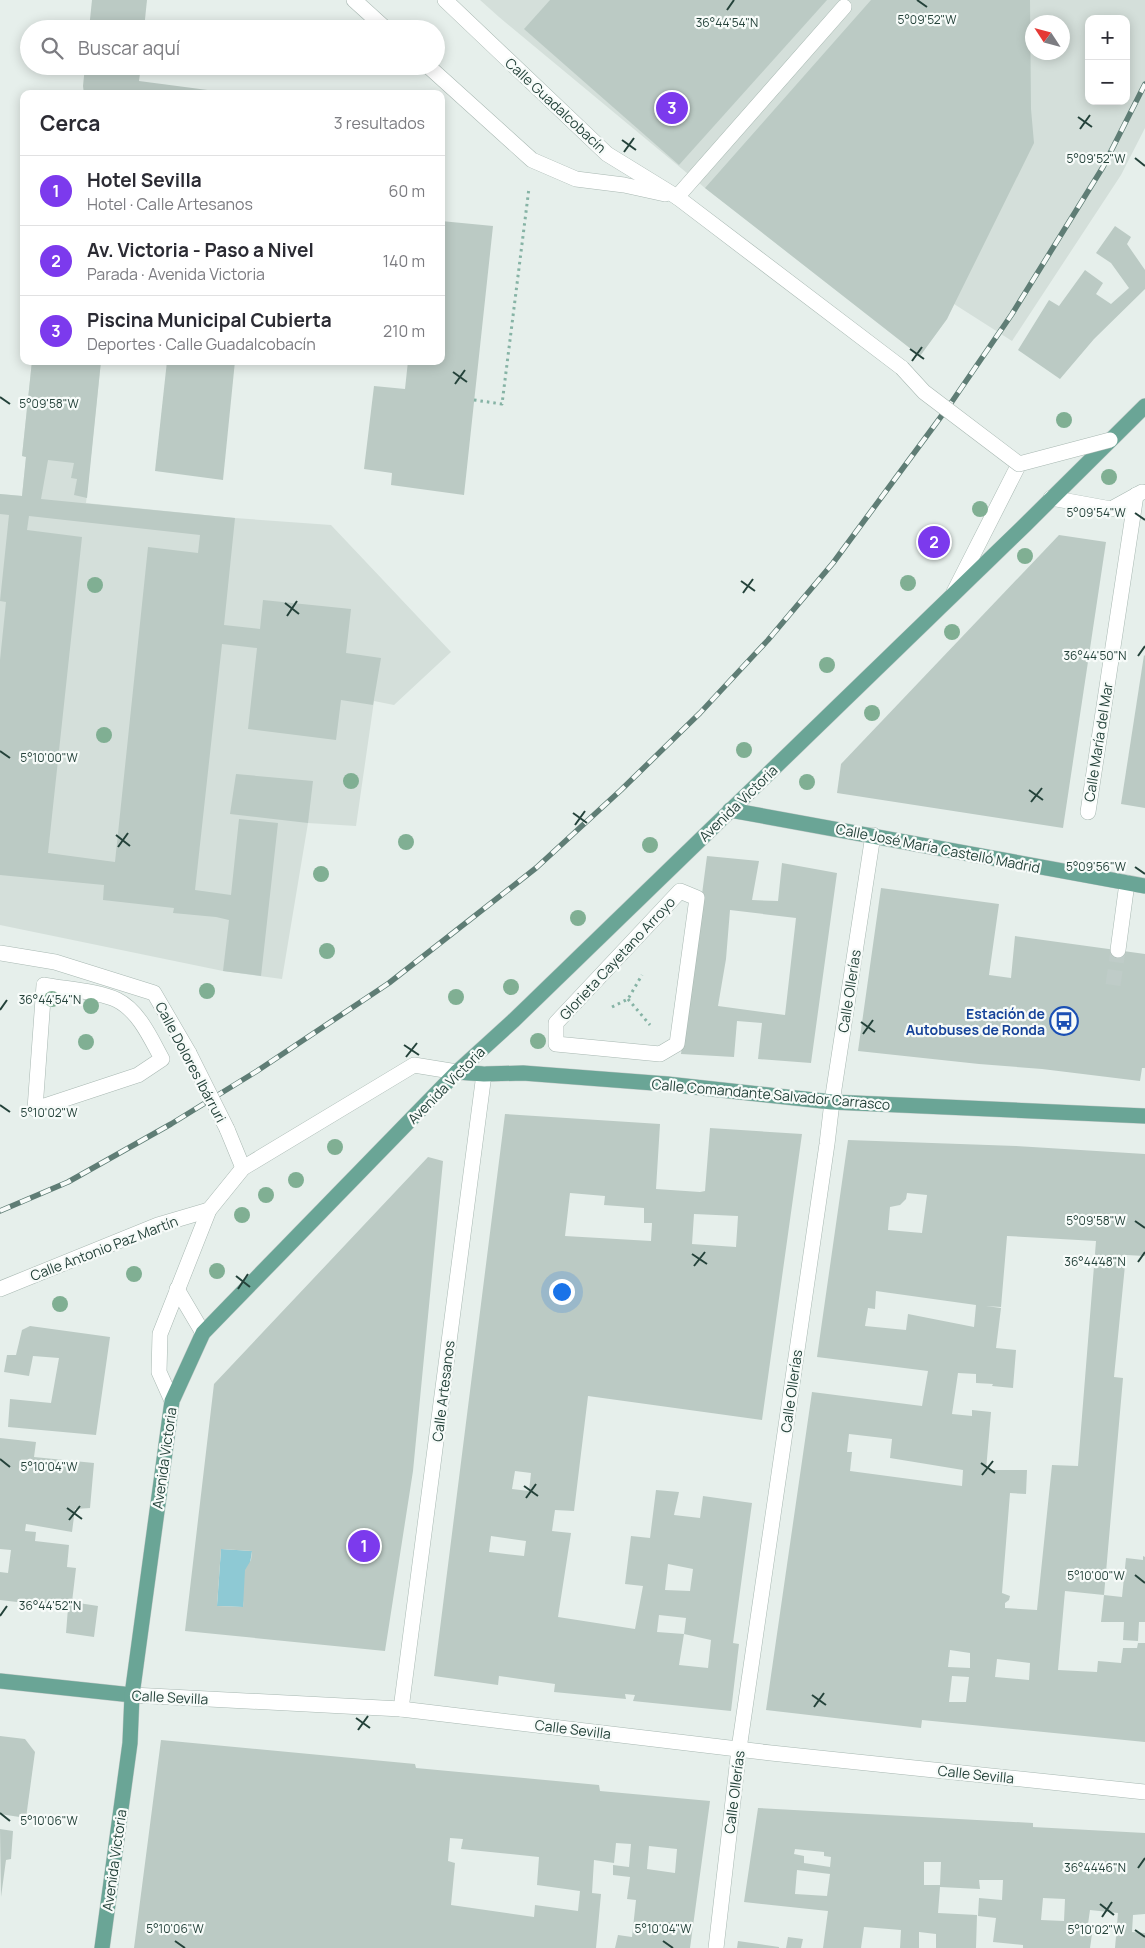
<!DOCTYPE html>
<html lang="es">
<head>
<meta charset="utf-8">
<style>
	:root { --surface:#fff; --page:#f2f2f3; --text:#2b2b33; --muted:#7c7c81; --line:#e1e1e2; --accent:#7c3aed }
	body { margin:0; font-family:Manrope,sans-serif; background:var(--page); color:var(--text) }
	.controls { position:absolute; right:15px; top:15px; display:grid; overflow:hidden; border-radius:10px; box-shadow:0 2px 12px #0003 }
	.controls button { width:45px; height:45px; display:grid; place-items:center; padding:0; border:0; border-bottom:1px solid var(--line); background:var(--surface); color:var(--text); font:25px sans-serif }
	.compass { position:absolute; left:1025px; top:15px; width:45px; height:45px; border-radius:50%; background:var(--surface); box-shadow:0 2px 12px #0003; rotate:306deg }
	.you { position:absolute; left:561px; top:1291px; width:18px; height:18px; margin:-12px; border:4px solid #fff; border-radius:50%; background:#1a73e8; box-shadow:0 0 0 8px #1a73e833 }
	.badge { display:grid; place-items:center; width:32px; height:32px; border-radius:50%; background:var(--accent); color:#fff; font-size:16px; font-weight:700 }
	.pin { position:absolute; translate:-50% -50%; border:2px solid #fff; box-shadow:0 1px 5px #0006 }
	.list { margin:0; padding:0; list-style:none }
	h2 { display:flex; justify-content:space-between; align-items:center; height:65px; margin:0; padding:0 20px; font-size:21px }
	h2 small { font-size:16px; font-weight:400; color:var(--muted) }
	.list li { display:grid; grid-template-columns:32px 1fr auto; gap:15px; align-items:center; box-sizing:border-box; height:70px; padding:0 20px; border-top:1px solid var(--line) }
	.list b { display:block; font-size:19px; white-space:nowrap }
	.list p { margin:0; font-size:16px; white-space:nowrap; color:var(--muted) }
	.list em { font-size:16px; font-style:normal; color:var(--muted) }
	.icon { flex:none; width:28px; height:28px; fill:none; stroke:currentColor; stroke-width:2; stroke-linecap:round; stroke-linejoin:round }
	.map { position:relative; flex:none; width:1145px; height:1948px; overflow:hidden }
	.search { position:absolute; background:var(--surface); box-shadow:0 2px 12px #0003; left:20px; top:20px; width:425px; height:55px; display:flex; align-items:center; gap:12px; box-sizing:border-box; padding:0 18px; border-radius:28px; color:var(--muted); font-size:19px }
	.panel { position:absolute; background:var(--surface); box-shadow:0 2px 12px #0003; left:20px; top:90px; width:425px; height:275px; border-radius:10px }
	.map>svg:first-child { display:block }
</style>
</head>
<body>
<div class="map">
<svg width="1145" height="1948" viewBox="0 0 1145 1948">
	<rect width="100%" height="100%" fill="#e6efeb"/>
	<g fill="#d4dfda" fill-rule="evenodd">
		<path d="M 480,0 L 1145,0 L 1145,128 L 1121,175 L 1012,341 L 954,304 L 947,319 L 920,356 L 705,188 L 499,17 ZM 1089,19 L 1126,19 L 1126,101 L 1089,101 ZM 1032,22 L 1062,22 L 1062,52 L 1032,52 Z"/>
		<path d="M 32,361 L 101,361 L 86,503 L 235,518 L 331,525 L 451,652 L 394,705 L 374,701 L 356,826 L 308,823 L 282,979 L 223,971 L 0,925 L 0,494 L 22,496 L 26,457 L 22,456 Z"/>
	</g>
	<path fill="#8ec9d4" d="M 221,1549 L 252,1551 L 243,1607 L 217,1606 Z"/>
	<g fill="#bbcac4" fill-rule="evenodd">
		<path d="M 92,0 L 147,0 L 144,29 L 89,29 Z"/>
		<path d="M 550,0 L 827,0 L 679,165 L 524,29 Z"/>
		<path d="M 871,0 L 1030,0 L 1031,109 L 1034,143 L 947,319 L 920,356 L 705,188 Z"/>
		<path d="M 85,66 L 141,66 L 139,81 L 238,94 L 84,94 L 83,86 Z"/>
		<path d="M 441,221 L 493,226 L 464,495 L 391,485 L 392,473 L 364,469 L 374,386 L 405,389 L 408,361 L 441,361 Z"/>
		<path d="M 1115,226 L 1131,237 L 1127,244 L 1145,270 L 1145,289 L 1094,339 L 1060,379 L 1018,350 L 1049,300 L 1059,306 L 1085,270 L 1103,283 L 1096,294 L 1111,304 L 1129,288 L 1111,263 L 1096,253 Z"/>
		<path d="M 32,361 L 101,361 L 87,498 L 74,495 L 77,479 L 71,478 L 74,463 L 48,460 L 41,499 L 235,518 L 224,625 L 260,629 L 263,600 L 351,609 L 346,653 L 381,658 L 373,705 L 341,700 L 336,740 L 248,729 L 257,648 L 222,644 L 195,890 L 231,895 L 239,819 L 278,823 L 261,976 L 223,971 L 229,920 L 216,917 L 173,913 L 174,908 L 103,900 L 104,885 L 0,875 L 0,660 L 6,602 L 0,601 L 9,515 L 0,514 L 0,494 L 22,496 L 26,457 L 22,456 ZM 29,516 L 200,535 L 198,553 L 148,547 L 115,862 L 48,853 L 82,537 L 27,530 Z"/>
		<path d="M 167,361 L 235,361 L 223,480 L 155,471 Z"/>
		<path d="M 1059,535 L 1106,542 L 1063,828 L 837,793 L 841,764 Z"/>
		<path d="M 1144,655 L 1145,656 L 1145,808 L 1121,804 Z"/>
		<path d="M 236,774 L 313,781 L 308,823 L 230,814 Z"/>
		<path d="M 707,856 L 759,861 L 752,900 L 778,901 L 782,863 L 837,873 L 811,1063 L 758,1059 L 762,1023 L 737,1021 L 734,1057 L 681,1054 ZM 730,910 L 796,918 L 785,1015 L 718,1006 L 726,959 Z"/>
		<path d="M 881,888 L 999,904 L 989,975 L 1011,978 L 1015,936 L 1145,954 L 1145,1068 L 1142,1068 L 1140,1081 L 1042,1069 L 979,1064 L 858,1051 Z"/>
		<path d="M 505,1114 L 660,1124 L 656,1189 L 700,1192 L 705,1191 L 710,1128 L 802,1134 L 762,1420 L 588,1396 L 574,1511 L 555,1510 L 552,1531 L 571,1533 L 558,1617 L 635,1629 L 643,1586 L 625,1584 L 631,1536 L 650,1538 L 656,1490 L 679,1492 L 674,1515 L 700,1518 L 703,1496 L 752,1503 L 733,1643 L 739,1644 L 731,1711 L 633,1701 L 635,1695 L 625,1694 L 626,1699 L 554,1692 L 555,1684 L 499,1676 L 498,1685 L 434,1676 ZM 570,1193 L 605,1196 L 604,1205 L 644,1208 L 644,1223 L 652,1223 L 651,1241 L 565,1236 ZM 694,1214 L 738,1216 L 736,1247 L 692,1244 ZM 515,1471 L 531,1473 L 529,1491 L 512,1489 ZM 491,1536 L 526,1541 L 524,1556 L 489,1552 ZM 668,1564 L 693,1569 L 690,1591 L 665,1590 ZM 659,1615 L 686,1618 L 684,1634 L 711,1640 L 708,1668 L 679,1665 L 684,1634 L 657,1632 Z"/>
		<path d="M 848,1140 L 1016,1146 L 1145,1154 L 1145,1256 L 1126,1255 L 1114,1377 L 1123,1378 L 1104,1595 L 1065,1591 L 1058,1670 L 1097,1672 L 1098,1661 L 1121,1663 L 1123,1648 L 1137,1648 L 1138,1643 L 1145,1643 L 1145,1742 L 922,1720 L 921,1728 L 766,1710 L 812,1392 L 922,1406 L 928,1371 L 817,1357 ZM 907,1193 L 927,1195 L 922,1233 L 888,1230 L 890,1207 L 900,1205 L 906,1199 ZM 1007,1236 L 1096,1241 L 1078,1466 L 1052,1465 L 1037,1610 L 1005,1608 L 1005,1603 L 1009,1600 L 1010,1596 L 1002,1593 L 1010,1493 L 1026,1494 L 1027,1470 L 986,1470 L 991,1412 L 972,1410 L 972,1416 L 952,1414 L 958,1373 L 976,1374 L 976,1383 L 993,1384 L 992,1386 L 1013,1388 L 1016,1350 L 996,1348 L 1001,1308 L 986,1306 L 1001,1307 ZM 876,1291 L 976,1305 L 974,1327 L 908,1314 L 906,1330 L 865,1326 L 868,1308 L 875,1309 ZM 849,1434 L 892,1439 L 890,1458 L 963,1470 L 962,1486 L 850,1471 L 852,1452 L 847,1452 ZM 950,1650 L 970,1653 L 970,1668 L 948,1667 ZM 997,1659 L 1030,1663 L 1029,1680 L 995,1677 ZM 952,1676 L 969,1677 L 966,1702 L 949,1702 Z"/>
		<path d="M 428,1157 L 443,1161 L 413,1471 L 385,1651 L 185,1631 L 214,1384 ZM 221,1549 L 252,1551 L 251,1560 L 245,1570 L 243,1607 L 217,1606 Z"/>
		<path d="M 30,1326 L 110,1337 L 96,1435 L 8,1427 L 10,1399 L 51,1403 L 59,1358 L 33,1356 L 29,1376 L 4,1372 L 7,1355 L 16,1355 L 22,1330 Z"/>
		<path d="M 0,1438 L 36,1442 L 34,1457 L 94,1463 L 90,1508 L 75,1509 L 72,1532 L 26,1524 L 25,1531 L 36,1532 L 35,1541 L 69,1545 L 67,1567 L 76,1568 L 72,1602 L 98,1606 L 94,1637 L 66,1633 L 68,1608 L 0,1600 L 0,1572 L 8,1573 L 11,1550 L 0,1549 Z"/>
		<path d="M 1143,1556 L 1145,1557 L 1145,1622 L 1139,1622 L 1138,1641 L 1123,1640 L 1124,1622 L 1101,1622 L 1104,1595 L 1122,1597 L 1126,1558 L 1143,1560 Z"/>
		<path d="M 0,1736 L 25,1739 L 35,1752 L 26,1818 L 0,1814 Z"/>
		<path d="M 161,1740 L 415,1764 L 416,1768 L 599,1785 L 600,1791 L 710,1801 L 690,1948 L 615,1948 L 618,1935 L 632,1937 L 636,1900 L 627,1899 L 630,1877 L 613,1875 L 613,1865 L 629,1867 L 631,1844 L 616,1843 L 614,1863 L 594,1860 L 592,1893 L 601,1894 L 596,1948 L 134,1948 ZM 450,1838 L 463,1839 L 461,1849 L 539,1857 L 537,1885 L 580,1891 L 578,1911 L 535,1905 L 534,1917 L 451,1905 L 455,1863 L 448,1861 ZM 649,1846 L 677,1849 L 675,1873 L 647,1869 Z"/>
		<path d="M 758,1808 L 1033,1823 L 1033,1827 L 1145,1833 L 1145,1914 L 1133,1915 L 1132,1932 L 1145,1933 L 1145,1948 L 1115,1948 L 1118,1913 L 1090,1910 L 1088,1924 L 1093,1927 L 1090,1948 L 1023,1948 L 1023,1945 L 993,1942 L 996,1918 L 978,1916 L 979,1898 L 1002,1900 L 1003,1880 L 979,1880 L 980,1889 L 940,1887 L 938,1913 L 977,1915 L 976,1948 L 936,1948 L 936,1934 L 919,1932 L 919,1948 L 900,1948 L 901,1930 L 864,1927 L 861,1948 L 823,1948 L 828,1911 L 744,1902 ZM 795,1849 L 824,1852 L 824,1856 L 831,1857 L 830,1867 L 804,1863 L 804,1856 L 794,1854 ZM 924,1862 L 941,1862 L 940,1885 L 924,1885 ZM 797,1870 L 830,1874 L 827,1896 L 795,1894 ZM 1043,1898 L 1065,1899 L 1064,1921 L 1041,1920 Z"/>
		<path d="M 0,1829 L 13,1831 L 11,1859 L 6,1860 L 1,1897 Z"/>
		<path d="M 788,1937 L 803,1939 L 801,1948 L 786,1948 Z"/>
		<path d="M 738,1941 L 779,1947 L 779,1948 L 737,1948 Z"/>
	</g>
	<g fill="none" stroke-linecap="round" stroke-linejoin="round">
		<path stroke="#bfccc8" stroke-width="15" stroke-dasharray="15 8" stroke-linecap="butt" d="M 1113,985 L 1118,950"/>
		<defs>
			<g id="minor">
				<path d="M 354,0 L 386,29"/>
				<path d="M 445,0 L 607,154 L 677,197 L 902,368"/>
				<path d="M 428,66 L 532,160 L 576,179 L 624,185 L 665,194"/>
				<path d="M 677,197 L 844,7"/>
				<path d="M 1051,498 L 1111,509 L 1142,492"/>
				<path d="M 954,592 L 1019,464"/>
				<path d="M 1088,812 L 1136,495"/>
				<path d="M 680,891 L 697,898 L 677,1044 L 660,1054 L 556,1044 L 556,1023 Z"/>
				<path d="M 1118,950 L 1127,883"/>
				<path d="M 0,953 L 55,962 L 154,993 L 189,1053"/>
				<path d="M 44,985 C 65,989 99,991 117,1000 C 139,1011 151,1039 162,1059 L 138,1075 L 35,1109 Z"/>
				<path d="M 227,1129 L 243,1168"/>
				<path d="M 0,1289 L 158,1225 L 209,1210"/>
				<path d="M 177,1289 L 203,1333"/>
				<path d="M 172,1401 L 159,1372 L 160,1334 L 209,1210 L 243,1168 L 414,1065 L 457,1072"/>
				<path d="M 132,1695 L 401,1709 L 771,1753 L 1145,1792"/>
				<path d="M 401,1709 L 484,1074"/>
				<path d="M 716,1948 L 739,1749 L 827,1144 L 832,1102 L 873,835"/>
			</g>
			<g id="major">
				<path d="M 730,810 L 1145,886"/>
				<path d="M 457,1072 L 484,1074 L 523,1073 L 667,1084 L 832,1102 L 1145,1116"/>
				<path d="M 0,1681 L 132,1695"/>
				<path d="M 102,1948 L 130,1743 L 132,1695 L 172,1401 L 203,1333 L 457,1072 L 513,1021 L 1025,525 L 1145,406"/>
			</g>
		</defs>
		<use href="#minor" stroke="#a8b8b2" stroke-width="16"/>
		<use href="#major" stroke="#c2cac8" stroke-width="16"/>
		<g stroke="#86b3a5" stroke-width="3" stroke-dasharray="2.5 4" stroke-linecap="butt">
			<path d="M 474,400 L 502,404 L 529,188"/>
			<path d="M 628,999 L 650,1025"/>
			<path d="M 612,1007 L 628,999 L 642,975"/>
		</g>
		<use href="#minor" stroke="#fff" stroke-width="15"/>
		<use href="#major" stroke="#6aa596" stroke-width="15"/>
		<defs>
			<path id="rail" d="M 0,1211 L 68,1182 L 171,1124 L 257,1071 L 389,983 L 536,868 L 621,790 L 700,713 L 768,640 L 833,563 L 951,403 L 1012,314 L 1103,167 L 1145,84"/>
		</defs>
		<use href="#rail" stroke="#5f7d75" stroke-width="5.5"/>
		<use href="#rail" stroke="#f7fbf9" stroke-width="4" stroke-dasharray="11" stroke-linecap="butt"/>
		<defs>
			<g id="minor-bridge">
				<path d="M 902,368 L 924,392 L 1019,464 L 1110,440"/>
				<path d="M 189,1053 L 227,1129"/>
			</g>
		</defs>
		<use href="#minor-bridge" stroke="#a8b8b2" stroke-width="16" stroke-linecap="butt"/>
		<use href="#minor-bridge" stroke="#fff" stroke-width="15"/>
	</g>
	<g fill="#80af93">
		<circle cx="1064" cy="420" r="8"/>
		<circle cx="1109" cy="477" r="8"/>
		<circle cx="980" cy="509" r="8"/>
		<circle cx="1025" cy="556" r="8"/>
		<circle cx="908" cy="583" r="8"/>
		<circle cx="95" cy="585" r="8"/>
		<circle cx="952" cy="632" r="8"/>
		<circle cx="827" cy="665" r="8"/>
		<circle cx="872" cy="713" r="8"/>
		<circle cx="104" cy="735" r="8"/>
		<circle cx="744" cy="750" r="8"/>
		<circle cx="351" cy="781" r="8"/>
		<circle cx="807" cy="782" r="8"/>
		<circle cx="406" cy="842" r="8"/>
		<circle cx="650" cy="845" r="8"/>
		<circle cx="321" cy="874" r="8"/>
		<circle cx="578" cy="918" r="8"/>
		<circle cx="327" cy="951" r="8"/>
		<circle cx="511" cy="987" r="8"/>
		<circle cx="207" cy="991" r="8"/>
		<circle cx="456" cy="997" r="8"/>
		<circle cx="52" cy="999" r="8"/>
		<circle cx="91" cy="1006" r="8"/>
		<circle cx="538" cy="1041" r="8"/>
		<circle cx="86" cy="1042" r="8"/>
		<circle cx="335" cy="1147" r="8"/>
		<circle cx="296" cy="1180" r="8"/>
		<circle cx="266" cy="1195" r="8"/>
		<circle cx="242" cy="1215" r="8"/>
		<circle cx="217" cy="1271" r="8"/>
		<circle cx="134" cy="1274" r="8"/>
		<circle cx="60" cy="1304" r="8"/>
	</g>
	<path fill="none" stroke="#24423a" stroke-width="2" d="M 917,0 L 927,7M 727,10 L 734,0M 1078,117 L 1092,127M 1080,129 L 1090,115M 622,140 L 636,150M 624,152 L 634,138M 1135,158 L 1145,166M 910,349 L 924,359M 912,361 L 922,347M 453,372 L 467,382M 455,384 L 465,370M 0,397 L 10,404M 1135,513 L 1145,520M 741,581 L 755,591M 743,593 L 753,579M 285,603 L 299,614M 287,616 L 297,601M 1138,656 L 1145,646M 0,751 L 10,758M 1029,790 L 1043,800M 1031,802 L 1042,788M 573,813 L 587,823M 575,825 L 585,811M 116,835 L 130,846M 118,847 L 128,833M 1135,867 L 1145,874M 0,1010 L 7,1000M 861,1022 L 875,1032M 863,1034 L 873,1020M 404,1045 L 419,1055M 406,1057 L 417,1043M 0,1105 L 10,1112M 1135,1221 L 1145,1228M 692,1254 L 707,1264M 1138,1262 L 1145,1252M 694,1266 L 705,1252M 236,1276 L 250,1287M 238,1289 L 248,1274M 0,1459 L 10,1467M 981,1463 L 995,1473M 982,1475 L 993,1461M 524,1486 L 538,1496M 526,1498 L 536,1484M 67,1508 L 82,1519M 69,1520 L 80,1506M 1135,1575 L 1145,1583M 0,1616 L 7,1606M 812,1695 L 826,1705M 814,1707 L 824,1693M 356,1718 L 370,1728M 358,1730 L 368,1716M 0,1813 L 10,1821M 1138,1868 L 1145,1858M 1100,1904 L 1114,1915M 1102,1917 L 1112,1902M 1135,1930 L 1145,1937M 175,1941 L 185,1948M 663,1941 L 673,1948"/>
	<defs>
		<symbol id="bus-ring" viewBox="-11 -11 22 22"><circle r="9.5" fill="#f7fbf9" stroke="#1a4fb4" stroke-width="1.5"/><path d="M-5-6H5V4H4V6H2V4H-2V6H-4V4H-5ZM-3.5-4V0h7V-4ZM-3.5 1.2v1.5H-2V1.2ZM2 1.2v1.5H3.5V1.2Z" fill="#1a4fb4"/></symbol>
	</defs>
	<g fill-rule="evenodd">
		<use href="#bus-ring" x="1048" y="1005" width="32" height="32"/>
	</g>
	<g text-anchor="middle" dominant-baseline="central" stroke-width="4.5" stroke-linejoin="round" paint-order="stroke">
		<g font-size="14" fill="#24423a" stroke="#f7fbf9">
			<text transform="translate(556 105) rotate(43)">Calle Guadalcobacín</text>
			<text transform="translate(1098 742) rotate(-81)">Calle María del Mar</text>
			<text transform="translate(738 803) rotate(-44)">Avenida Victoria</text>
			<text transform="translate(938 848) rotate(11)">Calle José María Castelló Madrid</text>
			<text transform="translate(617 958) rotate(-47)">Glorieta Cayetano Arroyo</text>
			<text transform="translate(849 991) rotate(-81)">Calle Ollerías</text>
			<text transform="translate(191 1062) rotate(62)">Calle Dolores Ibárruri</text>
			<text transform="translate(446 1085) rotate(-45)">Avenida Victoria</text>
			<text transform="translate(771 1094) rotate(5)">Calle Comandante Salvador Carrasco</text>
			<text transform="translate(104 1248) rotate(-21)">Calle Antonio Paz Martín</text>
			<text transform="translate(443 1391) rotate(-83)">Calle Artesanos</text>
			<text transform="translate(791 1391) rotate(-82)">Calle Ollerías</text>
			<text transform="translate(164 1458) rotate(-82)">Avenida Victoria</text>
			<text transform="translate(170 1697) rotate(3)">Calle Sevilla</text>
			<text transform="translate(573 1729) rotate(7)">Calle Sevilla</text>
			<text transform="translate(976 1774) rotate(6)">Calle Sevilla</text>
			<text transform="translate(734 1792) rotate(-83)">Calle Ollerías</text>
			<text transform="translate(114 1860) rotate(-82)">Avenida Victoria</text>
		</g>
		<g font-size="14" font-weight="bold" fill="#164399" stroke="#f7fbf9" text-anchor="end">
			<text x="1045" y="1013">Estación de<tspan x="1045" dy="16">Autobuses de Ronda</tspan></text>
		</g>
	</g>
	<g font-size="12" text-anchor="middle" fill="#24423a" stroke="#f7fbf9" stroke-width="4.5" stroke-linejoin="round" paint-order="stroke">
		<text x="927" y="24">5°09'52"W</text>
		<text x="727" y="27">36°44'54"N</text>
		<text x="1096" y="163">5°09'52"W</text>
		<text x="49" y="408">5°09'58"W</text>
		<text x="1096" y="517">5°09'54"W</text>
		<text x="1095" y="660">36°44'50"N</text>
		<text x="49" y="762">5°10'00"W</text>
		<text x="1096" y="871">5°09'56"W</text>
		<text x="50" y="1004">36°44'54"N</text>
		<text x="49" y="1117">5°10'02"W</text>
		<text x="1096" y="1225">5°09'58"W</text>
		<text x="1095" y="1266">36°44'48"N</text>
		<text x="49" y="1471">5°10'04"W</text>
		<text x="1096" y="1580">5°10'00"W</text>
		<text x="50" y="1610">36°44'52"N</text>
		<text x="49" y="1825">5°10'06"W</text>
		<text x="1095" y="1872">36°44'46"N</text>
		<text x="175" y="1933">5°10'06"W</text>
		<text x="663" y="1933">5°10'04"W</text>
		<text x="1096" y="1934">5°10'02"W</text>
	</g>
</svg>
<div class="controls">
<button>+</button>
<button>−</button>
</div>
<svg class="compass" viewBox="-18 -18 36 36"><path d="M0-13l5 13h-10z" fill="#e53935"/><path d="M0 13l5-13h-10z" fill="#7c7c81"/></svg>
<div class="you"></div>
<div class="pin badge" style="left:364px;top:1546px">1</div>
<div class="pin badge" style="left:934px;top:542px">2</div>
<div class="pin badge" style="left:672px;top:108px">3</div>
<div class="search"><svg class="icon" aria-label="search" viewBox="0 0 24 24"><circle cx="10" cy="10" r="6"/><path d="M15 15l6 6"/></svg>Buscar aquí</div>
<section class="panel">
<h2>Cerca<small>3 resultados</small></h2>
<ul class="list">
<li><span class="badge">1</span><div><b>Hotel Sevilla</b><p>Hotel · Calle Artesanos</p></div><em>60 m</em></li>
<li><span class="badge">2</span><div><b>Av. Victoria - Paso a Nivel</b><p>Parada · Avenida Victoria</p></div><em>140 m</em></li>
<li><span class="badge">3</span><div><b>Piscina Municipal Cubierta</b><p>Deportes · Calle Guadalcobacín</p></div><em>210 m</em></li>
</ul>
</section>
</div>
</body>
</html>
